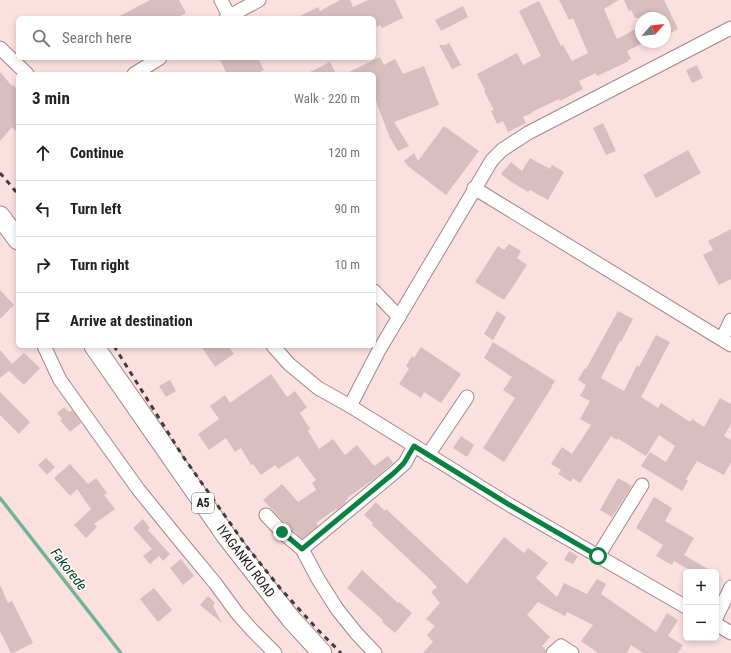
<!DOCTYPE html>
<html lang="en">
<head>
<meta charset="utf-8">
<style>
	:root { --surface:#fff; --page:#f2f2f2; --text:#222; --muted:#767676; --line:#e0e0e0 }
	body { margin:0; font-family:"Roboto Condensed",sans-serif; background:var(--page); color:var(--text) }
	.controls { position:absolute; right:12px; bottom:12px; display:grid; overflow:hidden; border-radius:6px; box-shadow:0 2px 6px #0003 }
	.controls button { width:36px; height:36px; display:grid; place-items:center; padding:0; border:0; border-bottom:1px solid var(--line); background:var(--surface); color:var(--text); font:20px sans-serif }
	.compass { position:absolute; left:635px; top:12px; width:36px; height:36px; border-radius:50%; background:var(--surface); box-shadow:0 2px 6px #0003; rotate:63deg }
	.stop { position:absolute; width:12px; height:12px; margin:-9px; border:3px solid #0b8043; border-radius:50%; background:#fff }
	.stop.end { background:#0b8043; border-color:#fff; box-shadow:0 1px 4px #0008 }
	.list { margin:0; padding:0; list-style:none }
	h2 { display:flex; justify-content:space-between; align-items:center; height:52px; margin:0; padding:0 16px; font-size:17px }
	h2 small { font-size:13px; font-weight:400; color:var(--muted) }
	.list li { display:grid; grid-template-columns:26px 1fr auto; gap:12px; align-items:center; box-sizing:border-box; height:56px; padding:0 16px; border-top:1px solid var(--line) }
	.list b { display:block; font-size:15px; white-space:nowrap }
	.list em { font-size:13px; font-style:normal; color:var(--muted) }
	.icon { flex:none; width:22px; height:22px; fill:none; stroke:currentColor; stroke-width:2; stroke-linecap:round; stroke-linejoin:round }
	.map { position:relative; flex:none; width:731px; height:653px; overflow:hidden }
	.search { position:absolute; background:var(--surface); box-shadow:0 2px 6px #0003; left:16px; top:16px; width:360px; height:44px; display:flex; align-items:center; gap:10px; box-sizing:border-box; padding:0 14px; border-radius:6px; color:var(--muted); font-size:15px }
	.panel { position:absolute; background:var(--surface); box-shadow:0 2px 6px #0003; left:16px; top:72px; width:360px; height:276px; border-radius:6px }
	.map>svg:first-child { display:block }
</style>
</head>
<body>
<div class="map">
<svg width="731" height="653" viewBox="0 0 731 653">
	<rect width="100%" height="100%" fill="#fbe0e0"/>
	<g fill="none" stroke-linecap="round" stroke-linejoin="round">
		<path stroke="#71b496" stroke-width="3.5" d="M 0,498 L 121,653"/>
	</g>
	<g fill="#d8bebe">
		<path d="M 150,0 L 179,0 L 186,13 L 177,18 L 116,18 Z"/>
		<path d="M 340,0 L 350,0 L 353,7 L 368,0 L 395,0 L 403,18 L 382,28 L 380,25 L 377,27 L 374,18 L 296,18 L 318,7 L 320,11 Z"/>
		<path d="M 559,0 L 619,0 L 604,9 L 617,39 L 641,26 L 641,44 L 627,51 L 631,59 L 628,60 L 629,61 L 597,76 L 596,73 L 579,81 L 583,89 L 560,101 L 559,99 L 532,112 L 532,113 L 523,117 L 526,123 L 508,132 L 503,121 L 497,124 L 491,111 L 494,110 L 484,91 L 485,90 L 477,74 L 517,53 L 523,65 L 541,56 L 519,11 L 539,1 L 561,46 L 563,45 L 572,61 L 588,53 L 573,18 L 569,20 Z"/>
		<path d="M 624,0 L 664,0 L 678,29 L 665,36 L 665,18 L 635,18 L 631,10 L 629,11 Z"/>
		<path d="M 463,6 L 468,17 L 441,31 L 435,20 Z"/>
		<path d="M 449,43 L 461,65 L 452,69 L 439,45 L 445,45 Z"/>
		<path d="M 380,57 L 384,65 L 395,59 L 403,74 L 424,66 L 439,105 L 394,122 L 409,146 L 398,151 L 390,138 L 374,96 L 374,74 L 345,74 Z"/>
		<path d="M 219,58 L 258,58 L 264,70 L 257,74 L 227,74 Z"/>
		<path d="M 330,62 L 336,74 L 306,74 Z"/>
		<path d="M 697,65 L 703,78 L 692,83 L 686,70 Z"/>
		<path d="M 0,72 L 12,86 L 13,85 L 18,90 L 18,133 L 12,127 L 0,141 Z"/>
		<path d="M 603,123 L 616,151 L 606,155 L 593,128 Z"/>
		<path d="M 444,126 L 479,151 L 446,195 L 408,166 L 404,161 L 414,153 L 418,161 Z"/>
		<path d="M 688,150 L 701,173 L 656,198 L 643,175 Z"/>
		<path d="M 530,158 L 550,169 L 552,165 L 564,172 L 548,200 L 530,190 L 528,192 L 510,181 L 501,174 L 511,162 L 522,171 Z"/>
		<path d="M 731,229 L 731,279 L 719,285 L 703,255 L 713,250 L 708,241 Z"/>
		<path d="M 509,244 L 521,251 L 517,258 L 527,265 L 504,300 L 475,282 L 498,246 L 504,250 Z"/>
		<path d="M 0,290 L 14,305 L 0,319 Z"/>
		<path d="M 497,311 L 506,317 L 493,340 L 484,334 Z"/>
		<path d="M 618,311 L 633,319 L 621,342 L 620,341 L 601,378 L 624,391 L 637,365 L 639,367 L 656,335 L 670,342 L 641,397 L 658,408 L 661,403 L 690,422 L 692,419 L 704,427 L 720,398 L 731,404 L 731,424 L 724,436 L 731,440 L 731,462 L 724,475 L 697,461 L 686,479 L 688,481 L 682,491 L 641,466 L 650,452 L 666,462 L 675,446 L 659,435 L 646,456 L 617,438 L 617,440 L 611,436 L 580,483 L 573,478 L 571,482 L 558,474 L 561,470 L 551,464 L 562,447 L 572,454 L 591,425 L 580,419 L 590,401 L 580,396 L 586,385 L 578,380 L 585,368 L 586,369 Z"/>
		<path d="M 493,342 L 555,381 L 551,387 L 552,387 L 504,462 L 483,448 L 515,398 L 503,390 L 512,377 L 484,358 Z"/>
		<path d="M 201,346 L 228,346 L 234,354 L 215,367 Z"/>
		<path d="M 421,347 L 461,374 L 441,403 L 424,392 L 421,398 L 399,384 L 409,369 L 406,366 L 412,356 L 414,358 Z"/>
		<path d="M 0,350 L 12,364 L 24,353 L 40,368 L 24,385 L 9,371 L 0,378 Z"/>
		<path d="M 271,374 L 287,397 L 295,391 L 307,407 L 300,413 L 310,429 L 308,431 L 319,449 L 333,439 L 345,455 L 357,445 L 374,466 L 388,456 L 393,463 L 374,479 L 347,498 L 348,499 L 345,501 L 346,502 L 337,510 L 336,509 L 316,523 L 318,526 L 302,539 L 288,526 L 263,500 L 282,484 L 298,502 L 316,490 L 312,483 L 316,480 L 298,456 L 278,469 L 275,465 L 261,475 L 253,464 L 251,465 L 241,448 L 235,452 L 226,438 L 209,450 L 198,434 L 219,419 L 210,406 L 225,395 L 230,403 Z"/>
		<path d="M 170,380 L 176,391 L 166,397 L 159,386 Z"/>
		<path d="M 0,392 L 30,422 L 19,434 L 0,415 Z"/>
		<path d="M 64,407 L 69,412 L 72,410 L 81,423 L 70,432 L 60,420 L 62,419 L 57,413 Z"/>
		<path d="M 461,436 L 474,445 L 467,457 L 453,448 Z"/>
		<path d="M 46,458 L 55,467 L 47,475 L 38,465 Z"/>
		<path d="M 70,464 L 88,484 L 96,478 L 107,493 L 104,495 L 115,509 L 94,524 L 97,527 L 86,538 L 74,525 L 91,509 L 77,489 L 70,496 L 54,478 Z"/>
		<path d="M 618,478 L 632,486 L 612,517 L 600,510 Z"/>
		<path d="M 654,497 L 672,508 L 665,521 L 694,538 L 684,555 L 713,572 L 693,572 L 674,561 L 672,565 L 656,556 L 663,545 L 636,528 Z"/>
		<path d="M 376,502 L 385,511 L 386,509 L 467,584 L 504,537 L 524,553 L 528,548 L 548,563 L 536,578 L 557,597 L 564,583 L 587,594 L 597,579 L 606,584 L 601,594 L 656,632 L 667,613 L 678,620 L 668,636 L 683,645 L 678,653 L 643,653 L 631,645 L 627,653 L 598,653 L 581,641 L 593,625 L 567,612 L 565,616 L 538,602 L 527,615 L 550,637 L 542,646 L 546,650 L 545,653 L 423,653 L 433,642 L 427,635 L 435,626 L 426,619 L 440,603 L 431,592 L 437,587 L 432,582 L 433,582 L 372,525 L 373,523 L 364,515 Z"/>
		<path d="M 143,519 L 150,528 L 148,530 L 170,554 L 163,561 L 159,556 L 150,564 L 143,556 L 152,549 L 133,528 Z"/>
		<path d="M 569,551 L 578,556 L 573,564 L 564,560 Z"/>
		<path d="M 181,559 L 194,576 L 183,585 L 170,568 Z"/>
		<path d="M 362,570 L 398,603 L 399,602 L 412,613 L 395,633 L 382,622 L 383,620 L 347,588 Z"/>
		<path d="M 0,585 L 8,603 L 12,601 L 33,643 L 13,653 L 11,653 L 0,631 Z"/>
		<path d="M 154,588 L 172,610 L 158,622 L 140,599 Z"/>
		<path d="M 208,596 L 215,603 L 213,606 L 222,623 L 200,605 Z"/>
	</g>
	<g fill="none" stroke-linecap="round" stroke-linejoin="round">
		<defs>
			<g id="minor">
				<path d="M 221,0 L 229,16"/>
				<path d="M 226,18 L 259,0"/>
				<path d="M 0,48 L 27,74"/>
				<path d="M 134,74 L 160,58"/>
				<path d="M 474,188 L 731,345"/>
				<path d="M 374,291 L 399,317"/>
				<path d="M 722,339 L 731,320"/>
				<path d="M 44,346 L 60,380 L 138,489 L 181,542 L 215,583 L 237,613 L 252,630 L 275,653"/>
				<path d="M 273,346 L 289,364 L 318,388 L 350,406 L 508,504 L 686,607"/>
				<path d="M 350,406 L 378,352 L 492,160 L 502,150 L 528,133 L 731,28"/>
				<path d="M 428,455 L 467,397"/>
				<path d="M 266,515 L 282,532 L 302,549 L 318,579 L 337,609 L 357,634 L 375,653"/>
				<path d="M 302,549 L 395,472 L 405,463 L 414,446"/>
				<path d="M 598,556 L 642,485"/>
				<path d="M 716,618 L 731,587"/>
				<path d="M 716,624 L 731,633"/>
				<path d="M 553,653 L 561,646 L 572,653"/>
			</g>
			<g id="highway">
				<path d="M 0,216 L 18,240"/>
				<path d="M 94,346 L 227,537 L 291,619 L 322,653"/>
			</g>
		</defs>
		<use href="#minor" stroke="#a08787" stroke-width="15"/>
		<use href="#highway" stroke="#a08787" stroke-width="21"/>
		<use href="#minor" stroke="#fff" stroke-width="13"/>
		<use href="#highway" stroke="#fff" stroke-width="19"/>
		<g stroke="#473a3b" stroke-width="3" stroke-dasharray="5 5" stroke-linecap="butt">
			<path d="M 0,173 L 18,194"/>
			<path d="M 114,346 L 182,455 L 247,547 L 280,588 L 318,630 L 341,653"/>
		</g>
	</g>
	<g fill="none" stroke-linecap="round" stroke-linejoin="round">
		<path stroke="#0b8043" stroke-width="5" d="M 282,532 L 302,549 L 395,472 L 404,463 L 414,446 L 508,504 L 598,556"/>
	</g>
	<g text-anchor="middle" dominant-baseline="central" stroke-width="3" stroke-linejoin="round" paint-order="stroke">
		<rect fill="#fff" stroke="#645d5e" stroke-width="1" x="192" y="493" width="22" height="20" rx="3"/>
		<g font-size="12" font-weight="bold" fill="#221819">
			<text x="203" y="503">A5</text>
		</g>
		<g font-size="13" fill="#221819" stroke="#fff">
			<text transform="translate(246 561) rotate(53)">IYAGANKU ROAD</text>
		</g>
		<g font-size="14" font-style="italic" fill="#06412d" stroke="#fff">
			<text transform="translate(69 569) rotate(52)">Fakorede</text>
		</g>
	</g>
</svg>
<div class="controls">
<button>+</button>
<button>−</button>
</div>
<svg class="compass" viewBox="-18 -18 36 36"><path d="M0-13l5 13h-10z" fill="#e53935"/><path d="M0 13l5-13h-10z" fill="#767676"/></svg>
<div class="stop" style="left:598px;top:556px"></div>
<div class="stop end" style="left:282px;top:532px"></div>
<div class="search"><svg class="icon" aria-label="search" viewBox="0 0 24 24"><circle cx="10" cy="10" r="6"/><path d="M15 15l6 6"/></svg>Search here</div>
<section class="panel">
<h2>3 min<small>Walk · 220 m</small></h2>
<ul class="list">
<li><svg class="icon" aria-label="ahead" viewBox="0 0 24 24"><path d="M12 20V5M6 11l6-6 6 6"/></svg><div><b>Continue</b></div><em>120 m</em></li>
<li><svg class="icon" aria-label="left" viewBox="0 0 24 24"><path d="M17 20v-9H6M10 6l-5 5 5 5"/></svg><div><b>Turn left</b></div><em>90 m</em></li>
<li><svg class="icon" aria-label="right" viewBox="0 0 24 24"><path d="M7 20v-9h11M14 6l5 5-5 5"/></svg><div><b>Turn right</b></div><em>10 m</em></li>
<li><svg class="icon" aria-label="arrive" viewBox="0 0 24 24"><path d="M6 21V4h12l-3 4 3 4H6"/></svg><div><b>Arrive at destination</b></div></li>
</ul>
</section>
</div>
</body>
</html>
